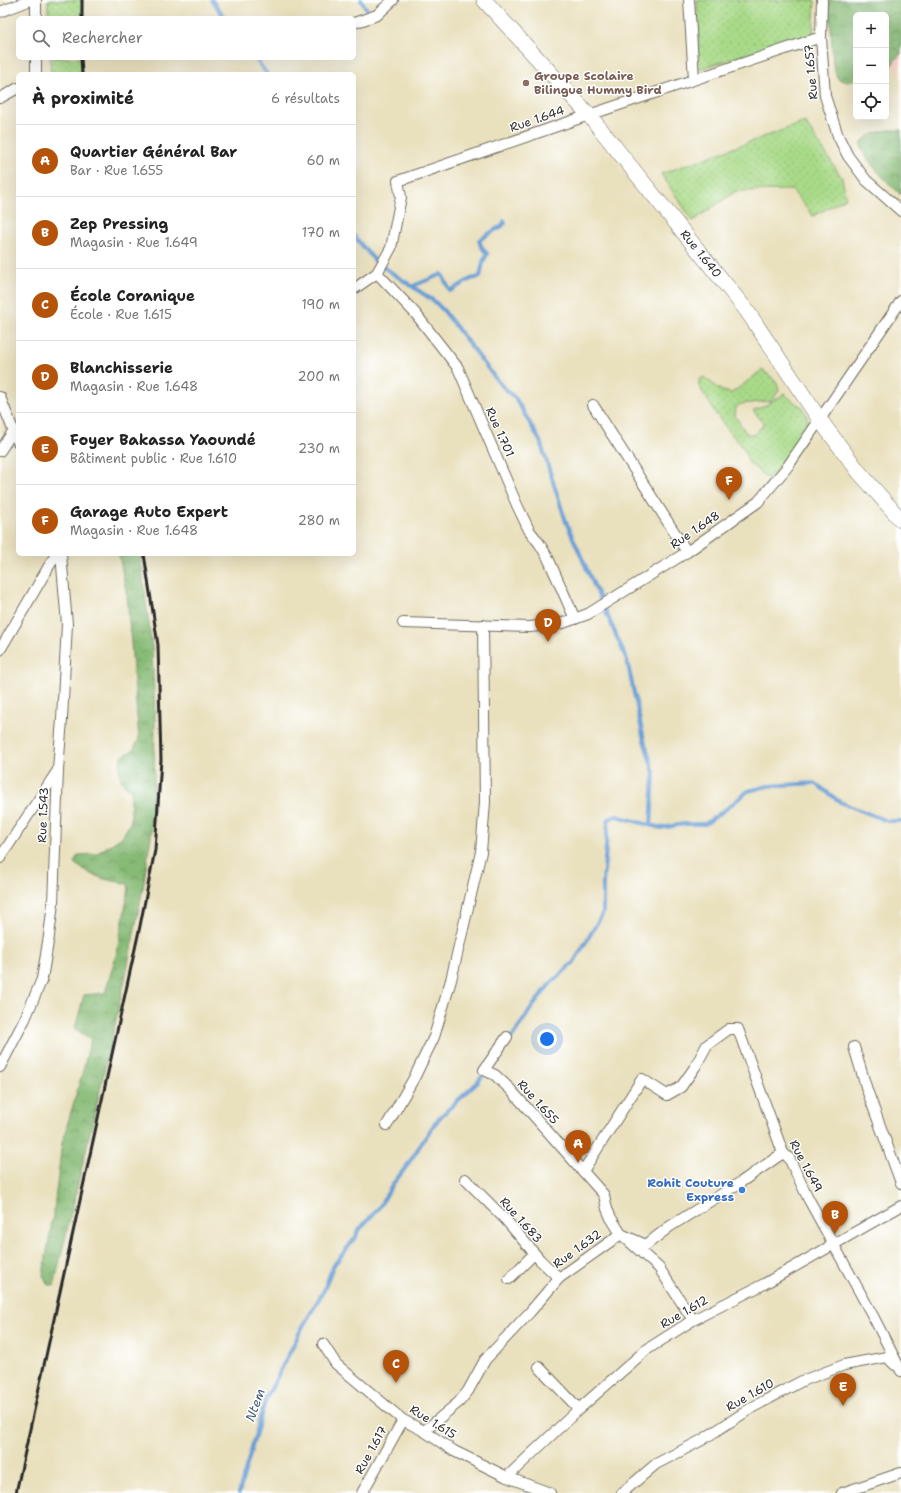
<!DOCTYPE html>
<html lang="fr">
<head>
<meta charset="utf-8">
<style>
	:root { --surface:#fff; --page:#f6f6f6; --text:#222; --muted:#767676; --line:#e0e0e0; --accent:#b45309 }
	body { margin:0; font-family:"Shantell Sans",sans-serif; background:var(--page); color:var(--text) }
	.controls { position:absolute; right:12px; top:12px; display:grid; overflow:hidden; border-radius:6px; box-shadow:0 4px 16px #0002 }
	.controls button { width:36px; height:36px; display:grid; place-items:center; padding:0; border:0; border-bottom:1px solid var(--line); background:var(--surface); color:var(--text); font:20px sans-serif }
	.you { position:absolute; left:547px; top:1039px; width:14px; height:14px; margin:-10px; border:3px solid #fff; border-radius:50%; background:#1a73e8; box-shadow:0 0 0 6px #1a73e833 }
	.badge { display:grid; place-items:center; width:26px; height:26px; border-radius:50%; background:var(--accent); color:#fff; font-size:13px; font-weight:700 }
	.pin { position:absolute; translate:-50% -33px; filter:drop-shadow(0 1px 2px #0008) }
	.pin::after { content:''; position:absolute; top:21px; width:14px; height:12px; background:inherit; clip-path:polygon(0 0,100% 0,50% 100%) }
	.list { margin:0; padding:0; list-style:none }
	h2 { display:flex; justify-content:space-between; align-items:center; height:52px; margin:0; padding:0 16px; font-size:17px }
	h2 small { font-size:13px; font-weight:400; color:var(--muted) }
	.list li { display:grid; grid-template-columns:26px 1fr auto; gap:12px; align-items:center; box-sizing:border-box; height:72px; padding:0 16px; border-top:1px solid var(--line) }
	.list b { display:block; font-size:15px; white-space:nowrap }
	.list p { margin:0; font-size:13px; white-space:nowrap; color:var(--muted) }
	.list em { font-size:13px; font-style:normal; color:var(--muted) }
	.icon { flex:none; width:22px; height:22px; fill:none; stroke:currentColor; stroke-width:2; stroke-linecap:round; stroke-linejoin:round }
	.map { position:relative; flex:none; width:901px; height:1493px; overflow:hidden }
	.search { position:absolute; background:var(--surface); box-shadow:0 4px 16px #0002; left:16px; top:16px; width:340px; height:44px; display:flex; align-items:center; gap:10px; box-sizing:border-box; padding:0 14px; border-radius:6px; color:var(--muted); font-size:15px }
	.panel { position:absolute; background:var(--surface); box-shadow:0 4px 16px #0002; left:16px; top:72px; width:340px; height:484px; border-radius:6px }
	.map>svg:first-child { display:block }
</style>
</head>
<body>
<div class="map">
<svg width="901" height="1493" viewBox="0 0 901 1493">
	<defs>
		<pattern id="grass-dots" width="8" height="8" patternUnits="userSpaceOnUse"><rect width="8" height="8" fill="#a9da88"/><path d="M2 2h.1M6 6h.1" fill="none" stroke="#92bb76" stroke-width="1.8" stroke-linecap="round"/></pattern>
		<pattern id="forest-crowns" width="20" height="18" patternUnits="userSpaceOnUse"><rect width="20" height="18" fill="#86ba74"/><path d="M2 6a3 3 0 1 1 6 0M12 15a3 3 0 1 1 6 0" fill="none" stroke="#6e975f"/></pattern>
	</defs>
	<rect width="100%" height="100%" fill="#fff"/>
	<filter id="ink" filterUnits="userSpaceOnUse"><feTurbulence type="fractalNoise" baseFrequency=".025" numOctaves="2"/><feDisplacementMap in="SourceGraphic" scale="8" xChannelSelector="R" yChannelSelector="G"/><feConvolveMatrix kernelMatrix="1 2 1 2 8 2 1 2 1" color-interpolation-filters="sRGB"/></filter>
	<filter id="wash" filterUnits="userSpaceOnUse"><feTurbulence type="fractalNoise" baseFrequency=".012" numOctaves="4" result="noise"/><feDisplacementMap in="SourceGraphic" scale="16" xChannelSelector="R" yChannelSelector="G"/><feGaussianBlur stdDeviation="0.9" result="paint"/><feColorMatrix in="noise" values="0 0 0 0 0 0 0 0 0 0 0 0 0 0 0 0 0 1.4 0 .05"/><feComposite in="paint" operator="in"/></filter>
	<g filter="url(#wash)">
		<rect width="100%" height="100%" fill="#e9e0bd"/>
		<path fill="#f7d1c7" d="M 901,0 L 901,65 L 896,70 L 889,61 Z"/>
		<g fill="url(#grass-dots)" stroke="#6a825a">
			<rect x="48" y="0" width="34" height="18"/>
			<path d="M 697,0 L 815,0 L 813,34 L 699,69 Z"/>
			<path d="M 50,58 L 81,58 L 82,74 L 51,74 Z"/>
			<path d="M 805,122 L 842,178 L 846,198 L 813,216 L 792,190 L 736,191 L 693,221 L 661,174 Z"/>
			<path d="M 762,370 C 770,376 778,380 779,391 L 771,401 L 741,404 L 736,407 L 735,416 L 747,434 L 755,435 L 764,423 L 753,411 L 768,404 L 784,394 L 797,404 L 803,407 C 805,413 808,419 809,425 C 811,440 779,469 768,479 L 748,462 L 744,449 L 720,420 L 699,386 L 699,380 L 704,377 L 722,391 L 732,393 Z"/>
		</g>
		<g fill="url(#forest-crowns)" stroke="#587250">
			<path d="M 829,0 L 901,0 L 901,54 C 894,58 892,67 886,72 L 886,15 L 856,15 L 856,80 L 847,82 L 838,79 L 834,69 L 833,63 Z"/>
			<path d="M 889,130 L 901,130 L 901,195 C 890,184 862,159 861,144 C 866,134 879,132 889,130 Z"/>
			<path d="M 119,554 L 140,554 L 152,648 L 155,720 L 154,782 L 151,836 L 143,888 L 125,979 L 98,1099 L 54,1286 L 47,1284 L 43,1275 L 54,1209 L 62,1143 L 82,1074 L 91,1039 L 75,1029 L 84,995 L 105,993 L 117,952 L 129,888 L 127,883 C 106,881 91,876 74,863 L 78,855 L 96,854 L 122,837 L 131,821 L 131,790 C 116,780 119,772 121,757 L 133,750 L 139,739 L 127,596 Z"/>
		</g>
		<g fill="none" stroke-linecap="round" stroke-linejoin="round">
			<g stroke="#689ed5" stroke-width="4">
				<path d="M 212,0 L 225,18"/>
				<path d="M 361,0 L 369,13"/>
				<path d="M 255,58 L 267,74"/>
				<path d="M 354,236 L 376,262 L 434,301 L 444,311 L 499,383 L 516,399 L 540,441 L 566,522 L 627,660 L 644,740 L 654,773 L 651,826"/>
				<path d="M 413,286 L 442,274 L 450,291 L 471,279 L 480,277 L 483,262 L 487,254 L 481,246 L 479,240 L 498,228 L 499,229 L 505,223 L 504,221"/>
				<path d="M 510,1040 L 533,1006 L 550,984 L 574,962 L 603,913 L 603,883 L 608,823 L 609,819 L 616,816 L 661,828 L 684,824 L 705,824 L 726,809 L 748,791 L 768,786 L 815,783 L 840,802 L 887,821 L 901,821"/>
				<path d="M 239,1493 L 265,1401 L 302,1328 L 324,1290 L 333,1266 L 356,1237 L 357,1233 L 365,1223 L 378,1209 L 393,1184 L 406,1167 L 433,1126 L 441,1116 L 477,1083 L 486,1071"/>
			</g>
		</g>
	</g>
	<g filter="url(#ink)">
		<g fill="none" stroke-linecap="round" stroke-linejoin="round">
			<defs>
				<g id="street">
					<path d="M 36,0 L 36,18"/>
					<path d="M 689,0 L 694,79"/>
					<path d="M 822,0 L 821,37 L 825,96 L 838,136 L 848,156 L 866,180 L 901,211"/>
					<path d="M 0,12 L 31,0"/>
					<path d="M 354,23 L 377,15 L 393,0"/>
					<path d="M 36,58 L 36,74"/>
					<path d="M 0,98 L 18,88"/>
					<path d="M 377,273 L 415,313 L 458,368 L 517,505 L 529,530 L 539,543 L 548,558 L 575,619"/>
					<path d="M 354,289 L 377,273 L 391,248 L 401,197 L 398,181 L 589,115 L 821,37"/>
					<path d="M 0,397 L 18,442"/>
					<path d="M 593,405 L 687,552"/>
					<path d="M 0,451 L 14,430"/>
					<path d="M 403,623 L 530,627 L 563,623 L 588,614 L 687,552 L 758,502 L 788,466 L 901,301"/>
					<path d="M 0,650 L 56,554"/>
					<path d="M 0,858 L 58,770"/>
					<path d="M 507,1037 L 484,1070 L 495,1075 L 510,1089 L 604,1195 L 607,1209 L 611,1218 L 621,1234 L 659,1268 L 693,1320"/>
					<path d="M 854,1047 L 867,1090 L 901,1183"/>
					<path d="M 0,1067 L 25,1019 L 42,979 L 49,936 L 53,903 L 58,770 L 62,719 L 67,624 L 61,554"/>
					<path d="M 387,1125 L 414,1078 L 434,1037 L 451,980 L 481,852 L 485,802 L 483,625"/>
					<path d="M 583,1171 L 642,1079 L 667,1095 L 681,1087 L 695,1067 L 707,1045 L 729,1029 L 738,1029 L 783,1153 L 789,1158 L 808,1198 L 874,1318 L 901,1371"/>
					<path d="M 465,1179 L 505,1219 L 540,1260 L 559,1278"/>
					<path d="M 509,1279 L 534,1254"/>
					<path d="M 323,1344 L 336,1364 L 403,1420 L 424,1431 L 454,1451 L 507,1477 L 550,1493"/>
					<path d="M 539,1367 L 579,1409"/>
					<path d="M 424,1431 L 459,1402 L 468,1391 L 485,1360 L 530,1312 L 559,1278 L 621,1234 L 646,1245 L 669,1227 L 741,1182 L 783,1153"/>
					<path d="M 507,1477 L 579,1409 L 646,1350 L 693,1320 L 764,1284 L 901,1206"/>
					<path d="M 362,1493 L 403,1420"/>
					<path d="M 622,1493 L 656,1464 L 702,1440 L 753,1407 L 802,1381 L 844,1365 L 887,1357 L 895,1365"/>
					<path d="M 842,1493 L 901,1473"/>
				</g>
				<g id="secondary">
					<path id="s1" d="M 484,0 L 589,115 L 747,311 L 820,420 L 859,472 L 901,520"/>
				</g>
			</defs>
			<use href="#street" stroke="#6e6a5e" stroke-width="12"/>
			<use href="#secondary" stroke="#6e6a5e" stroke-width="16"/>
			<use href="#street" stroke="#fff" stroke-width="10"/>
			<use href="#secondary" stroke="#fff" stroke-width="15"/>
			<g stroke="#2b2b2b" stroke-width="3">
				<path d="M 82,18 L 82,0"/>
				<path d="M 81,58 L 82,74"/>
				<path d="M 16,1493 L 140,926 L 155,850 L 161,760 L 158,645 L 144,554"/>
			</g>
		</g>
	</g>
	<circle fill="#8d6e63" stroke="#fff" stroke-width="1.5" cx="526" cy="83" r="4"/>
	<circle fill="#3f7fe0" stroke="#fff" stroke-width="1.5" cx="742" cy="1190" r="4"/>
	<g text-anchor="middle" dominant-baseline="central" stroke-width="3" stroke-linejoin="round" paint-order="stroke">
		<g font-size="12" fill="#2b2b2b" stroke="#fff">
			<text transform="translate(811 72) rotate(-95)">Rue 1.657</text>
			<text transform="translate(537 119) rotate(-19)">Rue 1.644</text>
			<text stroke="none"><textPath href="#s1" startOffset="334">Rue 1.640</textPath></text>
			<text transform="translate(500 432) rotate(66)">Rue 1.701</text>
			<text transform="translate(695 530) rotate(-34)">Rue 1.648</text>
			<text transform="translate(43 815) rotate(-88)">Rue 1.543</text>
			<text transform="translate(538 1102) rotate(48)">Rue 1.655</text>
			<text transform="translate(806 1166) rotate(62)">Rue 1.649</text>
			<text transform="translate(521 1220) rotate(48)">Rue 1.683</text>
			<text transform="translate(577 1249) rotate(-36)">Rue 1.632</text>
			<text transform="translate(684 1312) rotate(-30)">Rue 1.612</text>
			<text transform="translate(750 1395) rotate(-30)">Rue 1.610</text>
			<text transform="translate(433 1422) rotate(32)">Rue 1.615</text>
			<text transform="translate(371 1450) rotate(-61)">Rue 1.617</text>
		</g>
		<g font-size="12" font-weight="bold" fill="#785e54" stroke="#fff" text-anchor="start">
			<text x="534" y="76">Groupe Scolaire<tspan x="534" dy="14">Bilingue Hummy Bird</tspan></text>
		</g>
		<g font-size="12" font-weight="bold" fill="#366cbe" stroke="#fff" text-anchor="end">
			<text x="734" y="1183">Rohit Couture<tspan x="734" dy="14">Express</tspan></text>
		</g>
		<g font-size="13" font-style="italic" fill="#465f77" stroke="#fff">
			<text transform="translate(255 1405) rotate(-70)">Ntem</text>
		</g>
	</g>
</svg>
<div class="controls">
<button>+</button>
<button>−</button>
<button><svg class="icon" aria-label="locate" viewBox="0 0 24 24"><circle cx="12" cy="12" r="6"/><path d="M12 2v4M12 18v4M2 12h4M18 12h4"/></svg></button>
</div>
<div class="you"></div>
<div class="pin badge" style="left:578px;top:1163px">A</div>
<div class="pin badge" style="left:835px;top:1234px">B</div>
<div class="pin badge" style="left:396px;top:1383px">C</div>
<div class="pin badge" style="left:548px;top:642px">D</div>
<div class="pin badge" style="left:843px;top:1406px">E</div>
<div class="pin badge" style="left:729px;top:500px">F</div>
<div class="search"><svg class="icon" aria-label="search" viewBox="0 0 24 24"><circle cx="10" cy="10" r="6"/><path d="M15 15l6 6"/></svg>Rechercher</div>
<section class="panel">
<h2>À proximité<small>6 résultats</small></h2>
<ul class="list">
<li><span class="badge">A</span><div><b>Quartier Général Bar</b><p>Bar · Rue 1.655</p></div><em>60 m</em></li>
<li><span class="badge">B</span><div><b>Zep Pressing</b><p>Magasin · Rue 1.649</p></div><em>170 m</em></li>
<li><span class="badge">C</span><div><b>École Coranique</b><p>École · Rue 1.615</p></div><em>190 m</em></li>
<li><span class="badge">D</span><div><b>Blanchisserie</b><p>Magasin · Rue 1.648</p></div><em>200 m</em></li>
<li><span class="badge">E</span><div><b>Foyer Bakassa Yaoundé</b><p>Bâtiment public · Rue 1.610</p></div><em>230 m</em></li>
<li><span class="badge">F</span><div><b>Garage Auto Expert</b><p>Magasin · Rue 1.648</p></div><em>280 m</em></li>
</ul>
</section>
</div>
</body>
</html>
